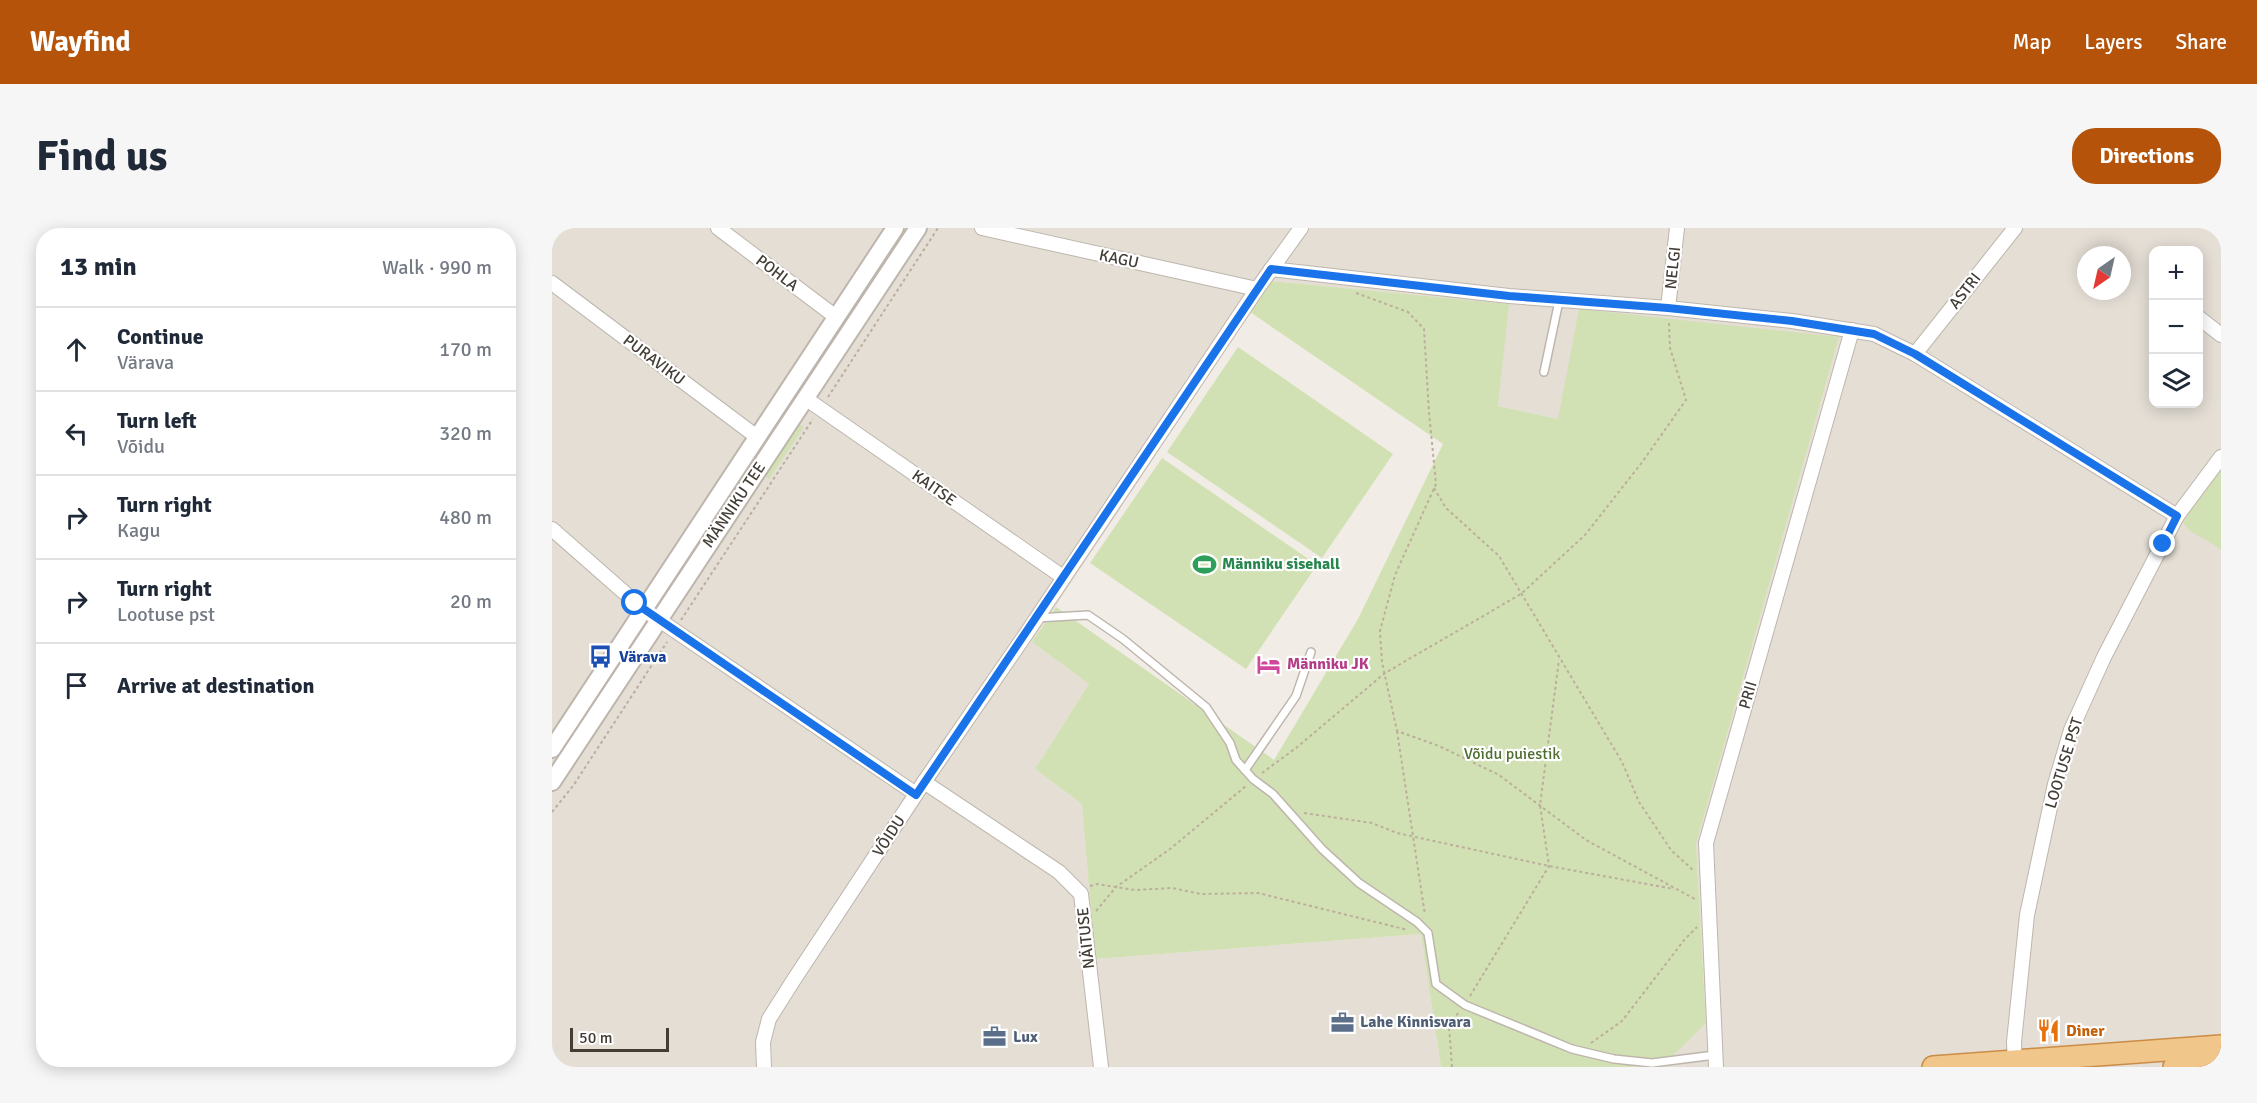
<!DOCTYPE html>
<html lang="en">
<head>
<meta charset="utf-8">
<style>
	:root { --surface:#fff; --page:#f6f6f7; --text:#1f2937; --muted:#747a83; --line:#e0e1e3; --accent:#b45309 }
	body { margin:0; font-family:Signika,sans-serif; background:var(--page); color:var(--text) }
	.controls { position:absolute; right:18px; top:18px; display:grid; overflow:hidden; border-radius:12px; box-shadow:0 3px 15px #0003 }
	.controls button { width:54px; height:54px; display:grid; place-items:center; padding:0; border:0; border-bottom:2px solid var(--line); background:var(--surface); color:var(--text); font:30px sans-serif }
	.compass { position:absolute; left:1525px; top:18px; width:54px; height:54px; border-radius:50%; background:var(--surface); box-shadow:0 3px 15px #0003; rotate:214deg }
	.scale { position:absolute; left:18px; bottom:15px; width:99px; box-sizing:border-box; padding-left:6px; border:3px solid #433d36; border-top:0; font-size:16px; line-height:21px; white-space:nowrap; color:#433d36; -webkit-text-stroke:4px #fff; paint-order:stroke }
	.stop { position:absolute; width:18px; height:18px; margin:-14px; border:4px solid #1a73e8; border-radius:50%; background:#fff }
	.stop.end { background:#1a73e8; border-color:#fff; box-shadow:0 2px 6px #0008 }
	.list { margin:0; padding:0; list-style:none }
	h2 { display:flex; justify-content:space-between; align-items:center; height:78px; margin:0; padding:0 24px; font-size:26px }
	h2 small { font-size:20px; font-weight:400; color:var(--muted) }
	.list li { display:grid; grid-template-columns:39px 1fr auto; gap:18px; align-items:center; box-sizing:border-box; height:84px; padding:0 24px; border-top:2px solid var(--line) }
	.list b { display:block; font-size:22px; white-space:nowrap }
	.list p { margin:0; font-size:20px; white-space:nowrap; color:var(--muted) }
	.list em { font-size:20px; font-style:normal; color:var(--muted) }
	.icon { flex:none; width:33px; height:33px; fill:none; stroke:currentColor; stroke-width:2; stroke-linecap:round; stroke-linejoin:round }
	.map { position:relative; flex:none; width:1669px; height:839px; overflow:hidden; border-radius:24px }
	header { display:flex; align-items:center; gap:36px; box-sizing:border-box; height:84px; padding:0 30px; background:var(--accent); color:#fff }
	header strong { font-size:28px }
	nav { display:flex; gap:33px; margin-inline-start:auto; font-size:21px }
	.intro { display:flex; align-items:center; justify-content:space-between; box-sizing:border-box; height:144px; padding:0 36px }
	h1 { margin:0; font-size:42px }
	.button { padding:15px 27px; border-radius:24px; background:var(--accent); color:#fff; font-size:21px; font-weight:700 }
	main { display:flex; gap:36px; padding:0 36px }
	aside { flex:1; background:var(--surface); border-radius:24px; box-shadow:0 3px 15px #0003 }
	.map>svg:first-child { display:block }
</style>
</head>
<body>
<header>
<strong>Wayfind</strong>
<nav><a>Map</a><a>Layers</a><a>Share</a></nav>
</header>
<div class="intro"><h1>Find us</h1><a class="button">Directions</a></div>
<main>
<aside>
<h2>13 min<small>Walk · 990 m</small></h2>
<ul class="list">
<li><svg class="icon" aria-label="ahead" viewBox="0 0 24 24"><path d="M12 20V5M6 11l6-6 6 6"/></svg><div><b>Continue</b><p>Värava</p></div><em>170 m</em></li>
<li><svg class="icon" aria-label="left" viewBox="0 0 24 24"><path d="M17 20v-9H6M10 6l-5 5 5 5"/></svg><div><b>Turn left</b><p>Võidu</p></div><em>320 m</em></li>
<li><svg class="icon" aria-label="right" viewBox="0 0 24 24"><path d="M7 20v-9h11M14 6l5 5-5 5"/></svg><div><b>Turn right</b><p>Kagu</p></div><em>480 m</em></li>
<li><svg class="icon" aria-label="right" viewBox="0 0 24 24"><path d="M7 20v-9h11M14 6l5 5-5 5"/></svg><div><b>Turn right</b><p>Lootuse pst</p></div><em>20 m</em></li>
<li><svg class="icon" aria-label="arrive" viewBox="0 0 24 24"><path d="M6 21V4h12l-3 4 3 4H6"/></svg><div><b>Arrive at destination</b></div></li>
</ul>
</aside>
<div class="map">
<svg width="1669" height="839" viewBox="0 0 1669 839">
	<rect width="100%" height="100%" fill="#f1ede6"/>
	<path fill="#e4ded5" fill-rule="evenodd" d="M 0,0 L 1669,0 L 1669,836 L 1622,839 L 1079,839 L 1113,836 L 1154,795 L 1144,616 L 1287,109 L 1006,191 L 946,178 L 956,76 L 719,53 L 480,414 L 537,456 L 483,541 L 530,576 L 543,731 L 869,706 L 889,839 L 0,839 ZM 1602,22 L 1646,22 L 1646,176 L 1602,176 ZM 1534,27 L 1570,27 L 1570,63 L 1534,63 Z"/>
	<g fill="#d1e1b3">
		<path d="M 719,53 L 957,76 L 946,178 L 1006,191 L 1027,81 L 1287,109 L 1144,616 L 1154,795 L 1113,836 L 1079,839 L 889,839 L 869,706 L 543,731 L 530,576 L 483,541 L 537,456 L 480,414 L 504,379 L 722,532 L 806,391 L 891,216 L 698,84 Z"/>
		<path d="M 686,119 L 841,226 L 770,330 L 615,224 Z"/>
		<path d="M 246,196 L 252,199 L 217,251 L 212,247 Z"/>
		<path d="M 1669,229 L 1669,321 L 1638,303 L 1625,288 Z"/>
		<path d="M 610,230 L 765,337 L 694,441 L 538,335 Z"/>
	</g>
	<g fill="none" stroke-linecap="round" stroke-linejoin="round">
		<defs>
			<g id="service">
				<path d="M 992,144 L 1007,73"/>
				<path d="M 484,390 L 536,387 L 571,411 L 654,479 L 678,515 L 684,532 L 701,551 L 721,566 L 770,621 L 807,655 L 865,694 L 876,705 L 884,756 L 913,777 L 1020,821 L 1062,831 L 1100,835 L 1163,827"/>
				<path d="M 693,542 L 744,468 L 759,424"/>
			</g>
			<g id="minor">
				<path d="M 166,0 L 284,89"/>
				<path d="M 430,0 L 705,61"/>
				<path d="M 719,41 L 957,68 L 1116,80 L 1240,93 L 1322,106 L 1363,126 L 1625,288"/>
				<path d="M 0,55 L 205,209"/>
				<path d="M 1116,80 L 1125,0"/>
				<path d="M 1646,89 L 1669,107"/>
				<path d="M 1363,126 L 1463,0"/>
				<path d="M 253,170 L 511,349"/>
				<path d="M 0,301 L 91,381 L 364,566"/>
				<path d="M 372,554 L 507,644 L 529,666 L 549,839"/>
				<path d="M 212,839 L 211,814 L 217,791 L 241,753 L 372,554 L 472,409 L 705,61 L 749,0"/>
				<path d="M 1164,839 L 1154,615 L 1300,102"/>
				<path d="M 1463,839 L 1462,814 L 1475,687 L 1503,556 L 1519,502 L 1552,429 L 1625,288 L 1669,229"/>
			</g>
			<g id="tertiary">
				<path d="M 0,521 L 343,0"/>
				<path d="M 0,554 L 366,0"/>
			</g>
			<g id="trunk">
				<path d="M 1381,839 L 1669,818"/>
				<path d="M 1622,839 L 1669,836"/>
			</g>
		</defs>
		<use href="#service" stroke="#beb6ad" stroke-width="10"/>
		<use href="#minor" stroke="#beb6ad" stroke-width="16"/>
		<use href="#tertiary" stroke="#beb6ad" stroke-width="20"/>
		<use href="#trunk" stroke="#cc8c46" stroke-width="24"/>
		<g stroke="#bcae9d" stroke-width="2" stroke-dasharray="3 3" stroke-linecap="butt">
			<path d="M 804,65 L 856,84 L 872,101 L 877,184 L 884,256 L 843,347 L 828,403 L 830,434 L 845,503 L 887,518 L 947,547 L 1034,612 L 1143,671"/>
			<path d="M 276,169 L 386,0"/>
			<path d="M 882,260 L 894,280 L 947,328 L 1070,534 L 1087,574 L 1119,622 L 1142,643"/>
			<path d="M 129,392 L 261,191"/>
			<path d="M 845,503 L 873,687"/>
			<path d="M 710,545 L 744,520 L 833,445 L 969,366 L 1033,307 L 1091,233 L 1134,172 L 1118,120 L 1117,95"/>
			<path d="M 0,584 L 21,558 L 115,414"/>
			<path d="M 752,585 L 820,595 L 845,605 L 997,638 L 1122,661"/>
			<path d="M 538,658 L 545,656 L 583,662 L 620,660 L 649,666 L 706,665 L 856,702"/>
			<path d="M 544,683 L 564,659 L 618,621 L 694,558"/>
			<path d="M 918,768 L 997,638 L 988,577 L 1007,432"/>
			<path d="M 1039,815 L 1070,793 L 1133,711 L 1145,699"/>
			<path d="M 900,839 L 897,798 L 906,785"/>
		</g>
		<use href="#service" stroke="#fff" stroke-width="7"/>
		<use href="#minor" stroke="#fff" stroke-width="14"/>
		<use href="#tertiary" stroke="#fff" stroke-width="16"/>
		<use href="#trunk" stroke="#f0c68a" stroke-width="21"/>
	</g>
	<g fill="none" stroke-linecap="round" stroke-linejoin="round">
		<path stroke="#1a73e8" stroke-width="8" d="M 83,375 L 364,567 L 719,41 L 957,68 L 1116,80 L 1240,93 L 1322,106 L 1363,126 L 1625,288 L 1611,316"/>
	</g>
	<defs>
		<symbol id="stadium-bare" viewBox="-9 -9 18 18"><path d="M0-5a6.5 5 0 1 0 0 10a6.5 5 0 1 0 0-10ZM-3.5-1.8h7v3.6h-7Z" fill="#2e9e5b" stroke="#fff" stroke-width="2.5" paint-order="stroke"/></symbol>
		<symbol id="bus-bare" viewBox="-9 -9 18 18"><path d="M-5-6H5V4H4V6H2V4H-2V6H-4V4H-5ZM-3.5-4V0h7V-4ZM-3.5 1.2v1.5H-2V1.2ZM2 1.2v1.5H3.5V1.2Z" fill="#1a4fb4" stroke="#fff" stroke-width="2.5" paint-order="stroke"/></symbol>
		<symbol id="hotel-bare" viewBox="-9 -9 18 18"><path d="M-6-4.5h1.5V1H6V5H4.5V3h-9V5H-6ZM-4 0a1.8 1.8 0 1 1 3.6 0ZM.5 0V-2.5h3Q6-2.5 6 0Z" fill="#d1479c" stroke="#fff" stroke-width="2.5" paint-order="stroke"/></symbol>
		<symbol id="office-bare" viewBox="-9 -9 18 18"><path d="M-6-3h4V-5.5h4V-3h4V5H-6ZM-1-4.5V-3h2v-1.5ZM-6 0V1H6V0Z" fill="#5c6f8a" stroke="#fff" stroke-width="2.5" paint-order="stroke"/></symbol>
		<symbol id="restaurant-bare" viewBox="-9 -9 18 18"><path d="M-5-6h1v4h1v-4h1v4h1v-4h1v5L-1.5 .5V6h-2V.5L-5-1ZM5-6V6H3V1.5H1.5Q1.5-4 5-6Z" fill="#e8710a" stroke="#fff" stroke-width="2.5" paint-order="stroke"/></symbol>
	</defs>
	<g fill-rule="evenodd">
		<use href="#stadium-bare" x="636" y="320" width="33" height="33"/>
		<use href="#bus-bare" x="32" y="412" width="33" height="33"/>
		<use href="#hotel-bare" x="700" y="420" width="33" height="33"/>
		<use href="#office-bare" x="774" y="778" width="33" height="33"/>
		<use href="#restaurant-bare" x="1480" y="786" width="33" height="33"/>
		<use href="#office-bare" x="426" y="792" width="33" height="33"/>
	</g>
	<g text-anchor="middle" dominant-baseline="central" stroke-width="4.5" stroke-linejoin="round" paint-order="stroke">
		<g font-size="16" fill="#433d36" stroke="#fff">
			<text transform="translate(567 31) rotate(12)">KAGU</text>
			<text transform="translate(1121 40) rotate(-84)">NELGI</text>
			<text transform="translate(225 45) rotate(37)">POHLA</text>
			<text transform="translate(1413 63) rotate(-52)">ASTRI</text>
			<text transform="translate(102 132) rotate(37)">PURAVIKU</text>
			<text transform="translate(382 260) rotate(35)">KAITSE</text>
			<text transform="translate(182 277) rotate(-56)">MÄNNIKU TEE</text>
			<text transform="translate(1196 467) rotate(-74)">PRII</text>
			<text transform="translate(1512 535) rotate(-73)">LOOTUSE PST</text>
			<text transform="translate(337 608) rotate(-57)">VÕIDU</text>
			<text transform="translate(534 710) rotate(-96)">NÄITUSE</text>
		</g>
		<g font-size="16" font-weight="bold" fill="#27864d" stroke="#fff" text-anchor="start">
			<text x="670" y="336">Männiku sisehall</text>
		</g>
		<g font-size="16" font-weight="bold" fill="#164399" stroke="#fff" text-anchor="start">
			<text x="67" y="429">Värava</text>
		</g>
		<g font-size="16" font-weight="bold" fill="#b23c85" stroke="#fff" text-anchor="start">
			<text x="735" y="436">Männiku JK</text>
		</g>
		<g font-size="16" fill="#4e6e30" stroke="#fff">
			<text x="960" y="526">Võidu puiestik</text>
		</g>
		<g font-size="16" font-weight="bold" fill="#4e5e75" stroke="#fff" text-anchor="start">
			<text x="808" y="794">Lahe Kinnisvara</text>
			<text x="461" y="809">Lux</text>
		</g>
		<g font-size="16" font-weight="bold" fill="#c56008" stroke="#fff" text-anchor="start">
			<text x="1514" y="803">Diner</text>
		</g>
	</g>
</svg>
<div class="controls">
<button>+</button>
<button>−</button>
<button><svg class="icon" aria-label="layers" viewBox="0 0 24 24"><path d="M12 4l9 5-9 5-9-5zM3 14l9 5 9-5"/></svg></button>
</div>
<svg class="compass" viewBox="-18 -18 36 36"><path d="M0-13l5 13h-10z" fill="#e53935"/><path d="M0 13l5-13h-10z" fill="#747a83"/></svg>
<div class="scale">50 m</div>
<div class="stop" style="left:83px;top:375px"></div>
<div class="stop end" style="left:1611px;top:316px"></div>
</div>
</main>
</body>
</html>
